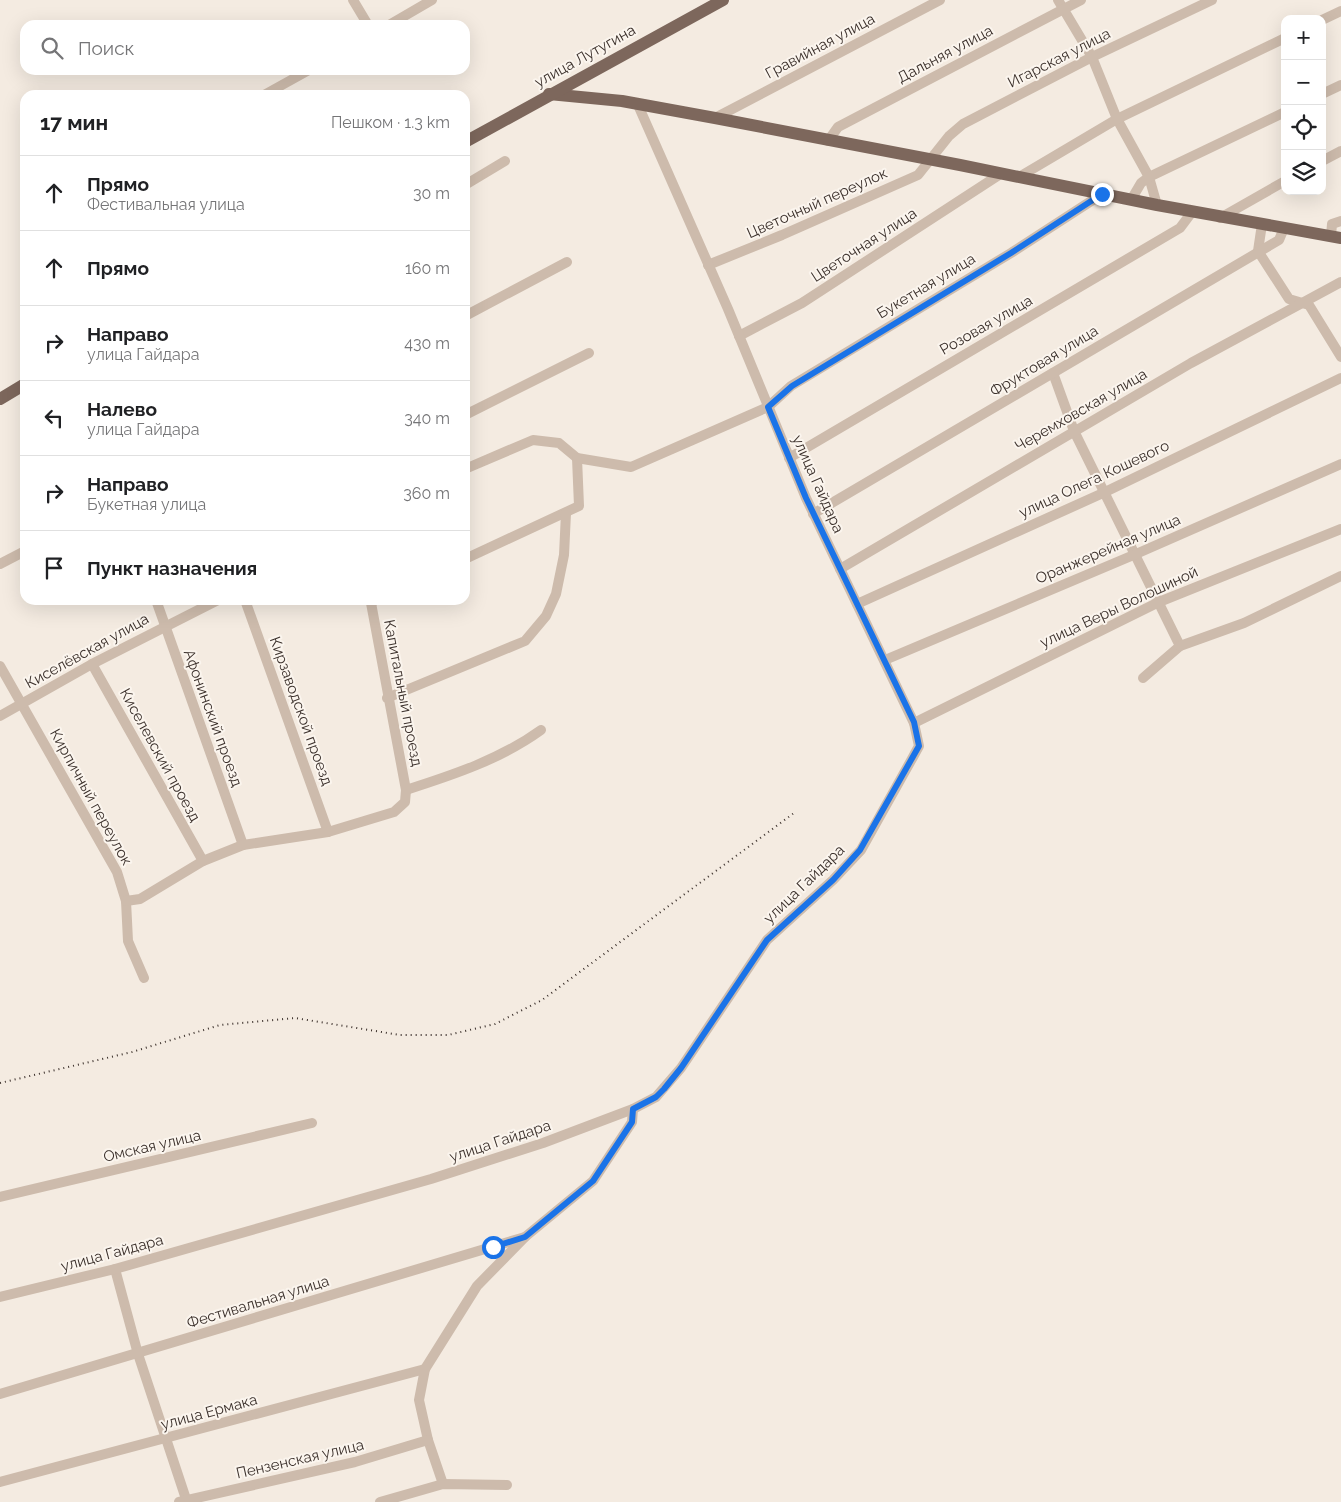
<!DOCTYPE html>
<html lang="ru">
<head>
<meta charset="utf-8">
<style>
	:root { --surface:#fff; --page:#f6f6f6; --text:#202124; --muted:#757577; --line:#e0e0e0 }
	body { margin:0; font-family:Raleway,sans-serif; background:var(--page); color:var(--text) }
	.controls { position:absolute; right:15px; top:15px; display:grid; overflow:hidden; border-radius:10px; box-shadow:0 5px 20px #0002 }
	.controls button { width:45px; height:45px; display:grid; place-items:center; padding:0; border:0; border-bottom:1px solid var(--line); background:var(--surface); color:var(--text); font:25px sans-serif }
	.stop { position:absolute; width:15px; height:15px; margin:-11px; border:4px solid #1a73e8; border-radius:50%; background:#fff }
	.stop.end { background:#1a73e8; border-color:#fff; box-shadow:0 1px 5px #0008 }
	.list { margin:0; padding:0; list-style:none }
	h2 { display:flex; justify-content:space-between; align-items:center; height:65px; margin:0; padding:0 20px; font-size:21px }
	h2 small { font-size:16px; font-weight:400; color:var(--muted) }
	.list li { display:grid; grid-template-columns:32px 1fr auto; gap:15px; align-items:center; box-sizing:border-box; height:75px; padding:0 20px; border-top:1px solid var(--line) }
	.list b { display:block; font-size:19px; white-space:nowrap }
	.list p { margin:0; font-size:16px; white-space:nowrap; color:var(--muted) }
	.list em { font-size:16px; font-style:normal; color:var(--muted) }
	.icon { flex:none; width:28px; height:28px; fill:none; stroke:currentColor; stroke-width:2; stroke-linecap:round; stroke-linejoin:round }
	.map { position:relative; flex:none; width:1341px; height:1502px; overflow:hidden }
	.search { position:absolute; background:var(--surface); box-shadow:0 5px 20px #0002; left:20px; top:20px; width:450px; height:55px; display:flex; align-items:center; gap:12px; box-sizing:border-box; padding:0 18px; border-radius:15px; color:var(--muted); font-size:19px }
	.panel { position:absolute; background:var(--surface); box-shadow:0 5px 20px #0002; left:20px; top:90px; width:450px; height:515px; border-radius:15px }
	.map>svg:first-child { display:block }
</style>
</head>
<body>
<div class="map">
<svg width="1341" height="1502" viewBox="0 0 1341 1502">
	<rect width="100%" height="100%" fill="#f4ebe1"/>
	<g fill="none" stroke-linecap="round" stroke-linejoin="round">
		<g stroke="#cdbbac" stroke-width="10">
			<path d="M 353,0 L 368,25"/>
			<path d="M 1058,0 L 1092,57 L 1117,119 L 1149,177 L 1157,205"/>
			<path d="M 1322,20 L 1341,11"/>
			<path d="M 389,25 L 432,0"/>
			<path d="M 1322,94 L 1341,85"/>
			<path d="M 264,95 L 309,70"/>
			<path d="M 715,118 L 940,0"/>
			<path d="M 828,141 L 838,127 L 1081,0"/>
			<path d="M 1322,161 L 1341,151"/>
			<path d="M 1019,177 L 1117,119 L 1285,38"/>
			<path d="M 465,185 L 505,161"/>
			<path d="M 1131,200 L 1141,183 L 1149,177 L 1285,112"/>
			<path d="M 1220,218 L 1285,181"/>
			<path d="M 1262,224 L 1258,251 L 1289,299 L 1309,305 L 1341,357"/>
			<path d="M 1331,236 L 1332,224 L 1341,221"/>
			<path d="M 708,265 L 782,235 L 918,175 L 949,136 L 963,124 L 1092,57 L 1212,0"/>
			<path d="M 465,316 L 567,262"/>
			<path d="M 739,336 L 802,303 L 1002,173"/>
			<path d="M 1053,373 L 1074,431 L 1180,646 L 1143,678"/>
			<path d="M 465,415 L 589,353"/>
			<path d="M 789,458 L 1180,228 L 1192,212"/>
			<path d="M 465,469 L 533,440 L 559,443 L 577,458 L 631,467 L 768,407 L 791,386 L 1011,253 L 1102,194"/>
			<path d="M 813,514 L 1279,240 L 1284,228"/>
			<path d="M 465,559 L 579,506 L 577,458"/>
			<path d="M 0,564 L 25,551"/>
			<path d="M 840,569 L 1191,363 L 1341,282"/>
			<path d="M 156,600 L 243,845"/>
			<path d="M 245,600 L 328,832"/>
			<path d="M 857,604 L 1103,493 L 1341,378"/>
			<path d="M 1180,646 L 1244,623 L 1341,576"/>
			<path d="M 885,660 L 1136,554 L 1341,464"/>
			<path d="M 92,664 L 203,861"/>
			<path d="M 0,666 L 117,872 L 126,901 L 128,941 L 144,978"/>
			<path d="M 387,698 L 525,641 L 546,616 L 556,594 L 564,555 L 566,513"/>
			<path d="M 0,716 L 92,664 L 218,600"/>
			<path d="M 914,723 L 1159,602 L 1341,529"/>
			<path d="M 406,790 C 453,775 501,759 541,730"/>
			<path d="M 126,901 L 140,899 L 203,861 L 243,845 L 328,832 L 394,812 L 405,802 L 406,790 L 371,603 L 376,600"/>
			<path d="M 0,1197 L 312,1123"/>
			<path d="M 115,1269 L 138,1354 L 187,1502"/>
			<path d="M 0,1297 L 115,1269 L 431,1179 L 543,1143 L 633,1109 L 656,1097 L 681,1068 L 767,940 L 833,880 L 861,850 L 913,757 L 919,746 L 914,723 L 806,498 L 728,309 L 638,105"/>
			<path d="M 0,1394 L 525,1237"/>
			<path d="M 0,1482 L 425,1369"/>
			<path d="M 443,1484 L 428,1440 L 419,1400 L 425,1369 L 477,1286 L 525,1237 L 593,1181 L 632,1122 L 633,1109"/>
			<path d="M 179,1502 L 355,1462 L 428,1440"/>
			<path d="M 380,1502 L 443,1484 L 507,1485"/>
		</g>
		<g stroke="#7d675c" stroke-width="12">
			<path d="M 549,94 L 622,101 L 715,118 L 960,165 L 1157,205 L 1341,238"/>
			<path d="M 465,142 L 723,0"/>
			<path d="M 0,399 L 25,384"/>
		</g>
		<path stroke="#3b302b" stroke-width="2" stroke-dasharray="1 4" stroke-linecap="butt" d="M 0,1083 L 132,1052 L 220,1025 L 295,1018 L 400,1035 L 448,1035 L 495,1024 L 542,1000 L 794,813"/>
	</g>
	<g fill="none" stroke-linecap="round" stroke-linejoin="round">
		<path stroke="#1a73e8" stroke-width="6" d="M 493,1247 L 525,1237 L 593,1181 L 632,1122 L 633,1109 L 656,1097 L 664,1089 L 681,1068 L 767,940 L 833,880 L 860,850 L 919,746 L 914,722 L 806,498 L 768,407 L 792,386 L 1011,253 L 1102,194"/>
	</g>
	<g text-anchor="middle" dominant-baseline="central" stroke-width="4" stroke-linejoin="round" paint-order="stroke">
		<g font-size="15" fill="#3b302b" stroke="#fbf5ee">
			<text transform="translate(820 46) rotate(-28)">Гравийная улица</text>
			<text transform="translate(945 54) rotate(-28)">Дальняя улица</text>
			<text transform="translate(585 56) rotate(-29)">улица Лутугина</text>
			<text transform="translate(1059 58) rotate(-27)">Игарская улица</text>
			<text transform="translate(817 203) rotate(-24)">Цветочный переулок</text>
			<text transform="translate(864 245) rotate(-33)">Цветочная улица</text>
			<text transform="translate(926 286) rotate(-31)">Букетная улица</text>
			<text transform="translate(986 325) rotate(-30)">Розовая улица</text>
			<text transform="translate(1044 361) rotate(-31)">Фруктовая улица</text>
			<text transform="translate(1081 410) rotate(-30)">Черемховская улица</text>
			<text transform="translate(1094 479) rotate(-25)">улица Олега Кошевого</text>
			<text transform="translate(818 484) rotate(66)">улица Гайдара</text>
			<text transform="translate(1108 549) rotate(-23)">Оранжерейная улица</text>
			<text transform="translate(1119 607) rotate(-25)">улица Веры Волошиной</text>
			<text transform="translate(87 651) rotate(-29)">Киселёвская улица</text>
			<text transform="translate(403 693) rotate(79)">Капитальный проезд</text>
			<text transform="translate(301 711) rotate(70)">Кирзаводской проезд</text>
			<text transform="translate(213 718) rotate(70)">Афонинский проезд</text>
			<text transform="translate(160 755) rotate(61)">Киселевский проезд</text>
			<text transform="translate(91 797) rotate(61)">Кирпичный переулок</text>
			<text transform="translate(804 884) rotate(-44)">улица Гайдара</text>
			<text transform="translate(500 1141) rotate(-18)">улица Гайдара</text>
			<text transform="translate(152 1146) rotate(-13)">Омская улица</text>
			<text transform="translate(112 1253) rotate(-15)">улица Гайдара</text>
			<text transform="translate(258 1302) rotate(-17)">Фестивальная улица</text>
			<text transform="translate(209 1412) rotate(-15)">улица Ермака</text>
			<text transform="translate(300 1459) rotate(-13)">Пензенская улица</text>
		</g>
	</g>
</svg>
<div class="controls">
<button>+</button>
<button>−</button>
<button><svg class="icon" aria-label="locate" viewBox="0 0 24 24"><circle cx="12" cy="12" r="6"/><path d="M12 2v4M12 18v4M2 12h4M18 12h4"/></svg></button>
<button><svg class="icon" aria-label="layers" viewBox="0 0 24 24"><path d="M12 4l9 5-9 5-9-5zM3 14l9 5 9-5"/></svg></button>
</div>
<div class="stop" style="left:493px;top:1247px"></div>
<div class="stop end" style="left:1102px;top:194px"></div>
<div class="search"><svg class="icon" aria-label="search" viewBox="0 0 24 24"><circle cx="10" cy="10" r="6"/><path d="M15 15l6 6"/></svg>Поиск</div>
<section class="panel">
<h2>17 мин<small>Пешком · 1.3 km</small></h2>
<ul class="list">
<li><svg class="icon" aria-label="ahead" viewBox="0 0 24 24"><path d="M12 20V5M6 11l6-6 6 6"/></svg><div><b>Прямо</b><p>Фестивальная улица</p></div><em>30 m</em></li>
<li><svg class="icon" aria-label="ahead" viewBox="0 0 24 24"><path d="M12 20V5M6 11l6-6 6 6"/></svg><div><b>Прямо</b></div><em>160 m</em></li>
<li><svg class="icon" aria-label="right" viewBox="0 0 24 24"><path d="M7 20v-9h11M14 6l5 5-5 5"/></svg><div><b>Направо</b><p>улица Гайдара</p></div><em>430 m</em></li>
<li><svg class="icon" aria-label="left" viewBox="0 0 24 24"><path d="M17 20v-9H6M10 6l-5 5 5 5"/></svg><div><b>Налево</b><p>улица Гайдара</p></div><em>340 m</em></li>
<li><svg class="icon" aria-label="right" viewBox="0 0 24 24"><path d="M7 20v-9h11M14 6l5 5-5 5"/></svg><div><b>Направо</b><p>Букетная улица</p></div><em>360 m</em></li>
<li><svg class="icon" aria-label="arrive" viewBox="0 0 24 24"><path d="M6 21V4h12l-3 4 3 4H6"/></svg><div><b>Пункт назначения</b></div></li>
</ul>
</section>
</div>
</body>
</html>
